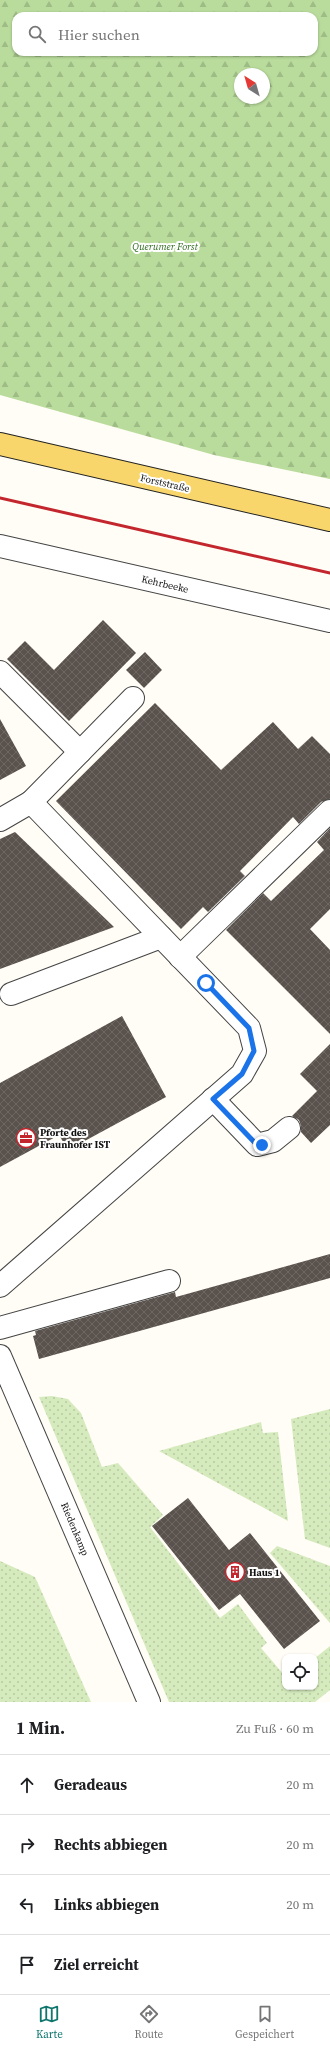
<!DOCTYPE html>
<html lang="de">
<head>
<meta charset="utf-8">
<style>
	:root { --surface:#fff; --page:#f2f2f2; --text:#202124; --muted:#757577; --line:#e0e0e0; --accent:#0f766e }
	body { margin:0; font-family:"Source Serif 4",serif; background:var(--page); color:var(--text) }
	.controls { position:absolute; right:12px; bottom:12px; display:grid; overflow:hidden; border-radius:8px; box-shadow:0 1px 3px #0004 }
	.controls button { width:36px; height:36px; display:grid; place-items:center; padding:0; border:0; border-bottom:1px solid var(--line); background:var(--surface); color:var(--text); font:20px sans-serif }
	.compass { position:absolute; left:234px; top:68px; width:36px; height:36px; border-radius:50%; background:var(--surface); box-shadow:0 1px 3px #0004; rotate:323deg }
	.stop { position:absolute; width:12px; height:12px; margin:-9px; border:3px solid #1a73e8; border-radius:50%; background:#fff }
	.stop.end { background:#1a73e8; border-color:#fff; box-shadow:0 1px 4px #0008 }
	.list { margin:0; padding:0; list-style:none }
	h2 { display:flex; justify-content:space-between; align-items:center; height:52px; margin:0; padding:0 16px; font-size:17px }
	h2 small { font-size:13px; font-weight:400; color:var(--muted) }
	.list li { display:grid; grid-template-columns:26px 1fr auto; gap:12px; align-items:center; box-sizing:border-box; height:60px; padding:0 16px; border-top:1px solid var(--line) }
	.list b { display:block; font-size:15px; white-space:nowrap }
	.list em { font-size:13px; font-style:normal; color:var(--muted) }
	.icon { flex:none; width:22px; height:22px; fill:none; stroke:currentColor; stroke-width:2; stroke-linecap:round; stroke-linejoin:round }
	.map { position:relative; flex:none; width:330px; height:1702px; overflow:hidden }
	.search { position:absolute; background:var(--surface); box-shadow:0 1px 3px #0004; left:12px; right:12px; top:12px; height:44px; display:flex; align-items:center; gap:10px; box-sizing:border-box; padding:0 14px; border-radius:12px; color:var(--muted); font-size:15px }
	.sheet { height:292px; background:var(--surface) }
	nav { display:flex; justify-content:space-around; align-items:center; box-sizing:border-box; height:56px; border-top:1px solid var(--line); background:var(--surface); font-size:11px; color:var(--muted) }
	nav a { display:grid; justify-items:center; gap:2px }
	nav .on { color:var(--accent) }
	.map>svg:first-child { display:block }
</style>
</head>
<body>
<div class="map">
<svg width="330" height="1702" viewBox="0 0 330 1702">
	<defs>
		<pattern id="grass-dots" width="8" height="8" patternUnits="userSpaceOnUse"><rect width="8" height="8" fill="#d5ebbd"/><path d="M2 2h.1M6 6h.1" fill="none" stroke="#b6c8a1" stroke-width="1.8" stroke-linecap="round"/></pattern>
		<pattern id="forest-firs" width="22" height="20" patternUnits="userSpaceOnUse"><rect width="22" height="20" fill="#b9dc9c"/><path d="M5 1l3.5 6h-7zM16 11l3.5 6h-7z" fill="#9ebc85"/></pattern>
		<pattern id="building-cross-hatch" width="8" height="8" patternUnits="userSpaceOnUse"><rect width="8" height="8" fill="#5a524d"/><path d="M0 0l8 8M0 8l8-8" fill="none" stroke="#6d6662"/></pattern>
	</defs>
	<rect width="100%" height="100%" fill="#fffdf5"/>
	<g fill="url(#grass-dots)">
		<path d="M 52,1396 L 68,1399 L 81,1413 L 102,1467 L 118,1463 L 163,1515 L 150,1527 L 220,1618 L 238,1604 L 267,1643 L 261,1648 L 285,1676 L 285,1687 L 315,1687 L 315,1658 L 330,1646 L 330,1690 L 315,1702 L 169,1702 L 39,1397 Z"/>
		<path d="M 330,1409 L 330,1548 L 305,1539 L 291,1419 Z"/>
		<path d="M 261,1422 L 263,1433 L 278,1432 L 288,1521 L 159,1451 Z"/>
		<path d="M 277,1546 L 330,1566 L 330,1623 L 270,1553 Z"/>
		<path d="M 0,1561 L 35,1577 L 91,1702 L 0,1702 Z"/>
	</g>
	<path fill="url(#forest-firs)" fill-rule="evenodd" d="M 0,0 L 330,0 L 330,479 L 214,455 L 0,395 ZM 16,16 L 314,16 L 314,52 L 16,52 ZM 240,74 L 264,74 L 264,98 L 240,98 Z"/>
	<g fill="url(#building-cross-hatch)">
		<path d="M 103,620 L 136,653 L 69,721 L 7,659 L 25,641 L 54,670 Z"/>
		<path d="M 145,652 L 162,670 L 144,688 L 126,670 Z"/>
		<path d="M 155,703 L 221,770 L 273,722 L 298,749 L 312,736 L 330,754 L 330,799 L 321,802 L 299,824 L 293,817 L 240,871 L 245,876 L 208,912 L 203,907 L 181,929 L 56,801 Z"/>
		<path d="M 0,719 L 26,766 L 0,780 Z"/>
		<path d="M 330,828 L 330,909 L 310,929 L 330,950 L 330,1034 L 226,930 L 263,893 L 271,901 L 324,850 L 317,842 Z"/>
		<path d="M 15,832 L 114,927 L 0,969 L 0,839 Z"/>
		<path d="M 122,1016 L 166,1097 L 68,1150 L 59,1135 L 0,1167 L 0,1083 Z"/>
		<path d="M 330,1044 L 330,1125 L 311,1143 L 301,1132 L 301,1126 L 299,1120 L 292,1116 L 317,1091 L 300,1074 Z"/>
		<path d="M 330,1254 L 330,1278 L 39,1359 L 33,1336 L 36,1335 L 35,1331 L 175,1292 L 176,1297 Z"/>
		<path d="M 188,1498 L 229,1550 L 250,1533 L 320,1621 L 284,1649 L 240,1594 L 219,1610 L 152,1526 Z"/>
	</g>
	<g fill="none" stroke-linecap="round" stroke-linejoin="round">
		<defs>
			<g id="minor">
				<path d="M 0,546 L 330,621"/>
				<path d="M 0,672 L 80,752"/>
				<path d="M 31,802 L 133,698"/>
				<path d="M 0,820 L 31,802 L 249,1028 L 255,1051 L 242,1074 L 0,1286"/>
				<path d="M 180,957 L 330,811"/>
				<path d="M 11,994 L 161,937"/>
				<path d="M 213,1099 L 257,1145 L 273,1141 L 289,1128"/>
				<path d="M 0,1328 L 169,1281"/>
				<path d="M 0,1356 L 149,1702"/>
			</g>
			<path id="major" d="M 0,444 L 330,520"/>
		</defs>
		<use href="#minor" stroke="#444" stroke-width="24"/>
		<use href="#major" stroke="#222" stroke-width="24"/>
		<use href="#minor" stroke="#fff" stroke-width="22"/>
		<use href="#major" stroke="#f9d66b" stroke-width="22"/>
		<path stroke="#c4262e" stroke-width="3" d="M 0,498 L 330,573"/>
	</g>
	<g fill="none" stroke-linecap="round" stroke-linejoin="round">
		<path stroke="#1a73e8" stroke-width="5" d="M 206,983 L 249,1028 L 254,1051 L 242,1074 L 213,1099 L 257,1145 L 262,1145"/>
	</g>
	<defs>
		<symbol id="office-ring" viewBox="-11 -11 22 22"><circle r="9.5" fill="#fff" stroke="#c4262e" stroke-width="1.5"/><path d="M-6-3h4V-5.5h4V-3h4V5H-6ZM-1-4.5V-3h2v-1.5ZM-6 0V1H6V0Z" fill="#c4262e"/></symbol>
		<symbol id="building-ring" viewBox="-11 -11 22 22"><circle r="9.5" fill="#fff" stroke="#c4262e" stroke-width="1.5"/><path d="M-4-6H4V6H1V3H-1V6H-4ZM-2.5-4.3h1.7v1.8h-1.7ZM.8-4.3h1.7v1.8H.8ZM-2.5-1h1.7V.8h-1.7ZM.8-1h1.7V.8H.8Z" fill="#c4262e"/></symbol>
	</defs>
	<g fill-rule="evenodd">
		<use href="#office-ring" x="15" y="1127" width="22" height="22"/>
		<use href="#building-ring" x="224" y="1561" width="22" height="22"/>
	</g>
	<g text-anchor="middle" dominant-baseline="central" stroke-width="4" stroke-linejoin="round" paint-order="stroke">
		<g font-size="10" font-style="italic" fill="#2f6b1f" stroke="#fff">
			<text x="165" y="246">Querumer Forst</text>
		</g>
		<g font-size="10" fill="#111" stroke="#fff">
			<text transform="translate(165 483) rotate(13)">Forststraße</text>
			<text transform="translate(165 584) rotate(13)">Kehrbeeke</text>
			<text transform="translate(75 1529) rotate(67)">Riedenkamp</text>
		</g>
		<g font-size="10" font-weight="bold" fill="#111" stroke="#fff" text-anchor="start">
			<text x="40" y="1132">Pforte des<tspan x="40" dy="12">Fraunhofer IST</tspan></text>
			<text x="249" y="1572">Haus 1</text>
		</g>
	</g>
</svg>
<div class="controls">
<button><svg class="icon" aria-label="locate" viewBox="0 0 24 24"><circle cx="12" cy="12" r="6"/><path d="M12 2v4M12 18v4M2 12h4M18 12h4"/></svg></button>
</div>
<svg class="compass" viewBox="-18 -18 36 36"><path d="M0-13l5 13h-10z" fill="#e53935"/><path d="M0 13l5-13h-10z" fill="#757577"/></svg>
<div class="stop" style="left:206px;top:983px"></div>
<div class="stop end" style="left:262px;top:1145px"></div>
<div class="search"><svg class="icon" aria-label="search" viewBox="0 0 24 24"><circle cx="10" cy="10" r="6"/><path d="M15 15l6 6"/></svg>Hier suchen</div>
</div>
<section class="sheet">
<h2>1 Min.<small>Zu Fuß · 60 m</small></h2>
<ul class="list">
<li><svg class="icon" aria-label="ahead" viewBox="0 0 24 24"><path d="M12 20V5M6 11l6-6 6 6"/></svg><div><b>Geradeaus</b></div><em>20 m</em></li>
<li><svg class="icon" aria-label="right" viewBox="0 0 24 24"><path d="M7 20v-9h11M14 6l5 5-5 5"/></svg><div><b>Rechts abbiegen</b></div><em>20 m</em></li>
<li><svg class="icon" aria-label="left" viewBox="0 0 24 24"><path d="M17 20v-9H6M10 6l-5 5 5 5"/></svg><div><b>Links abbiegen</b></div><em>20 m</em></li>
<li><svg class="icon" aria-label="arrive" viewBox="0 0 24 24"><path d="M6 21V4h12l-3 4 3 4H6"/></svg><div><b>Ziel erreicht</b></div></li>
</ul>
</section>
<nav>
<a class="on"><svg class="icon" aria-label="map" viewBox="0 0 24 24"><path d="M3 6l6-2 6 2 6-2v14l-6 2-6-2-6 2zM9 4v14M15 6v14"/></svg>Karte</a>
<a><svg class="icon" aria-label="directions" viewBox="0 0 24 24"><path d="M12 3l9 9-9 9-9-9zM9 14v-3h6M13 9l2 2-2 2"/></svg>Route</a>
<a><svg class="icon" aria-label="saved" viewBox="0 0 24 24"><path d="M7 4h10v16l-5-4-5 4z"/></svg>Gespeichert</a>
</nav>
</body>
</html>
